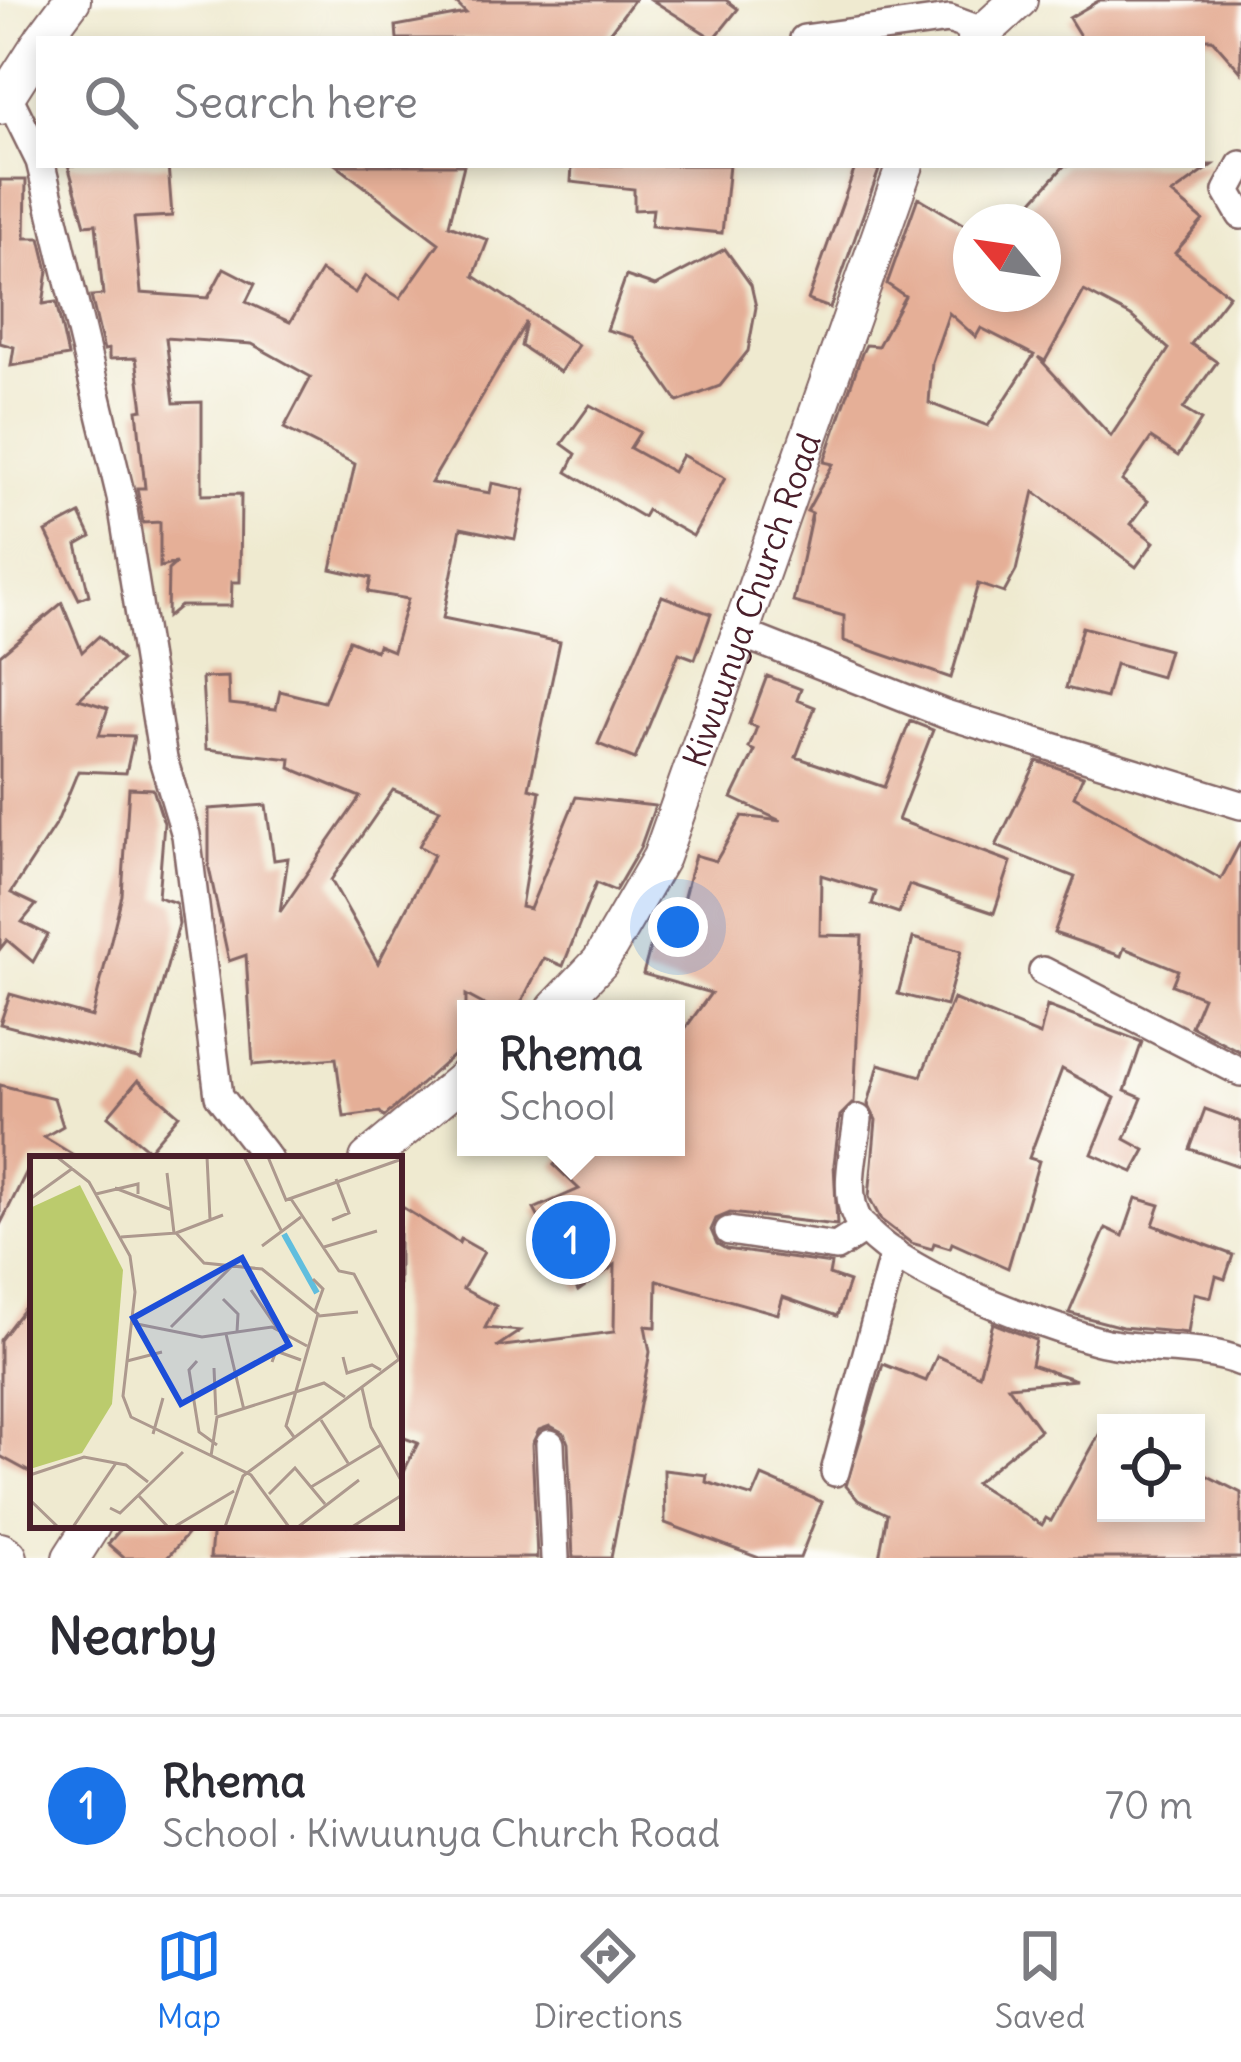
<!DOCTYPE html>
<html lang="en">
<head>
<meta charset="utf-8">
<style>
	:root { --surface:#fff; --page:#f7f7f7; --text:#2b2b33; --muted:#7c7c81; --line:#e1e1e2; --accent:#1a73e8 }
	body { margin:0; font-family:Delius,sans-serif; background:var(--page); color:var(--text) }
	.controls { position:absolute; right:36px; bottom:36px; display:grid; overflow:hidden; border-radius:0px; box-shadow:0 6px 18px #0003 }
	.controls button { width:108px; height:108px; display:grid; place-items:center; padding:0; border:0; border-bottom:3px solid var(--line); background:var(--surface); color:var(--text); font:60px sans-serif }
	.compass { position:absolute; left:953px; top:204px; width:108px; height:108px; border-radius:50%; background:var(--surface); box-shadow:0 6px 18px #0003; rotate:299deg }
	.you { position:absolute; left:678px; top:927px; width:42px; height:42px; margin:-30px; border:9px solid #fff; border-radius:50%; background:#1a73e8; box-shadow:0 0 0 18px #1a73e833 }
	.badge { display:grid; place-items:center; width:78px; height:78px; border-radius:50%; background:var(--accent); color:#fff; font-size:39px; font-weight:700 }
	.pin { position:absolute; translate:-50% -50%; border:6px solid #fff; box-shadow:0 3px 12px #0006 }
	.popup { position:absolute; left:457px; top:1000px; width:228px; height:156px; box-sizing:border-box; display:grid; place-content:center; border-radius:0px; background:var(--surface); filter:drop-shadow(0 3px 9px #0005); font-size:39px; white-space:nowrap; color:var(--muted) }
	.popup b { font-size:45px; color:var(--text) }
	.popup::after { content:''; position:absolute; left:50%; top:100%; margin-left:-24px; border:24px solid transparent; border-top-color:var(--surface) }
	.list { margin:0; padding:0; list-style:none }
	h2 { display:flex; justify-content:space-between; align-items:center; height:156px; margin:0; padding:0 48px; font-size:51px }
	h2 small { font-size:39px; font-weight:400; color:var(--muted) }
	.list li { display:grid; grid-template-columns:78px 1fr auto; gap:36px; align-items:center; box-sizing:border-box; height:180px; padding:0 48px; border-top:3px solid var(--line) }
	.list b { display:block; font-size:45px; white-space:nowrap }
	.list p { margin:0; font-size:39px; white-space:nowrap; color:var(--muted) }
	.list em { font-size:39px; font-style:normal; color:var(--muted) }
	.icon { flex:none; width:66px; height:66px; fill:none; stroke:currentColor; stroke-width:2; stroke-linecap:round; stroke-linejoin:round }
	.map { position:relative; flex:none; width:1241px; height:1558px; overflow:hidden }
	.search { position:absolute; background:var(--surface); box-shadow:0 6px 18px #0003; left:36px; right:36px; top:36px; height:132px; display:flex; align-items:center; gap:30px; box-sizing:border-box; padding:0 42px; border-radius:0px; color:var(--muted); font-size:45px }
	.sheet { height:336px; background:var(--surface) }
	nav { display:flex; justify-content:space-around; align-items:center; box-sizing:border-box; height:168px; border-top:3px solid var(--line); background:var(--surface); font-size:33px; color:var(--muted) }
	nav a { display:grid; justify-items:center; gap:6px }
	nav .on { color:var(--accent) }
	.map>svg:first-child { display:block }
</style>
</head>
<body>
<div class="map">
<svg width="1241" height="1558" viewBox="0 0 1241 1558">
	<rect width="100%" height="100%" fill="#fdfcf7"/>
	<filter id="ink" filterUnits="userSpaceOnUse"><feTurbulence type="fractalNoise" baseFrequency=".00833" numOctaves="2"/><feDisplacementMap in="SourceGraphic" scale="24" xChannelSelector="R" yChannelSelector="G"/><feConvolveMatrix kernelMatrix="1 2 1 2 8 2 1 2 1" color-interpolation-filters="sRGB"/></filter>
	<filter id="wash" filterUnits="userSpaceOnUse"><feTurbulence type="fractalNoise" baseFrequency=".004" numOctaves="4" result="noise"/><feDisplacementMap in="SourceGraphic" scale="48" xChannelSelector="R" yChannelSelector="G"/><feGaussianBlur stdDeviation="2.7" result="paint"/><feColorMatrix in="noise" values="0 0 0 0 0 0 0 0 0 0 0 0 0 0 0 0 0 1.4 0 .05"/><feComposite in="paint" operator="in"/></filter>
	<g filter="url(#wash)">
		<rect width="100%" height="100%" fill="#efead0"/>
		<g id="blocks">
			<g fill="#e5af97" fill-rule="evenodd">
				<path d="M 453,0 L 634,0 L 605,39 L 397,39 L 396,26 L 466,13 Z"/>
				<path d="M 652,0 L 726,0 L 738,9 L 714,39 Z"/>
				<path d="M 1100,0 L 1241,0 L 1241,72 L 1212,39 L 1082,39 L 1069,18 Z"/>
				<path d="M 68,165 L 168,165 L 172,216 L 134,218 L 141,293 L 208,298 L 224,268 L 255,284 L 246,302 L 290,322 L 321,271 L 355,293 L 365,276 L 400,298 L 439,243 L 336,165 L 464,165 L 449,225 L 488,240 L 474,276 L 578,345 L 560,372 L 521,346 L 526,322 L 431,483 L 490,493 L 492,483 L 525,490 L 515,539 L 461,528 L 443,618 L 560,642 L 529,788 L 540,791 L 521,907 L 530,909 L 576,797 L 655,806 L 640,848 L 615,891 L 596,883 L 563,966 L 544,958 L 518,1009 L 492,1009 L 466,995 L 466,1044 L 384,1117 L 380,1112 L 344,1117 L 336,1058 L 253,1065 L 246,955 L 229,961 L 209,868 L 209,809 L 266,805 L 274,860 L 288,858 L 280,912 L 360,797 L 290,768 L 291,759 L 206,749 L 202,678 L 228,677 L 229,704 L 276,709 L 280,691 L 324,702 L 349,640 L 376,651 L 378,645 L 393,651 L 408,599 L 368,592 L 371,578 L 331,569 L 355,464 L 284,428 L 311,377 L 252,344 L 166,338 L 174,403 L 202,402 L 202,495 L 241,494 L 240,582 L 232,582 L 231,606 L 180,606 L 167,617 L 168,570 L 176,563 L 160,567 L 160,522 L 143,523 L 137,488 L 145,488 L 137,410 L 143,409 L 136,358 L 109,359 L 109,349 L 104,350 L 91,296 L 103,295 L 96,224 L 85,225 ZM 393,790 L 440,809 L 419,846 L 434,855 L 378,963 L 331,880 Z"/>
				<path d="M 572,165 L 729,165 L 722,233 L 651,226 L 653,209 L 634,210 L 634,189 L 571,182 Z"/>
				<path d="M 856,165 L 879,170 L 830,308 L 808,300 Z"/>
				<path d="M 1065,165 L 1213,165 L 1172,194 L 1203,220 L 1175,253 L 1229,295 L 1191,344 L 1217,362 L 1183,409 L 1201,420 L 1178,456 L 1151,438 L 1122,481 L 1148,501 L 1131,524 L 1154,542 L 1136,567 L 1034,491 L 1016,571 L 1004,593 L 978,584 L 951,678 L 844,641 L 844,616 L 793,602 L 812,513 L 807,511 L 833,464 L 824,462 L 862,353 L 866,345 L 878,346 L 905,296 L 887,284 L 918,197 L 971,229 L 971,294 L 1043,294 L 1043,222 L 1014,222 ZM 1084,291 L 1131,316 L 1169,349 L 1111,436 L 1038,357 L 1045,361 ZM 949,313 L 976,337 L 981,328 L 1034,355 L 988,426 L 929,403 L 932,362 Z"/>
				<path d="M 0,180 L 26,180 L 25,238 L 40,238 L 48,271 L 43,304 L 56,302 L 68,356 L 11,366 L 14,347 L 0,343 Z"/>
				<path d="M 725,249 L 751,285 L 756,307 L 748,351 L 720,386 L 678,402 L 633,337 L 607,330 L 626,276 L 655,286 Z"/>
				<path d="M 590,405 L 640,432 L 630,448 L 673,472 L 682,455 L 725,478 L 693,536 L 647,510 L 643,517 L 567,472 L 576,454 L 562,444 Z"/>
				<path d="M 80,514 L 91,537 L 77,545 L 89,595 L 79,599 L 46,532 Z"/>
				<path d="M 662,596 L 711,614 L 695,659 L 679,653 L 635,759 L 598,744 Z"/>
				<path d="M 62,603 L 82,652 L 99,636 L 122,660 L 79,699 L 108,708 L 99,735 L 134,736 L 126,773 L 78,771 L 57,822 L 11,893 L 36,905 L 22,922 L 48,935 L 33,962 L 7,940 L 0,949 L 0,655 Z"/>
				<path d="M 1082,627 L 1169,650 L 1161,677 L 1115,664 L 1106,698 L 1066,688 Z"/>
				<path d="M 767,676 L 801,689 L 797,700 L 815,707 L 796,757 L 884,787 L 910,721 L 933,730 L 898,820 L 1011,862 L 994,913 L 909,885 L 899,913 L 872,904 L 876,892 L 821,875 L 820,935 L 862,936 L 854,1102 L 840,1116 L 834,1164 L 837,1225 L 730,1213 L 716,1219 L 711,1230 L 717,1244 L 726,1249 L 831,1264 L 829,1275 L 849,1282 L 837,1316 L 783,1297 L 778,1314 L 657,1280 L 656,1327 L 645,1326 L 650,1352 L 611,1558 L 573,1558 L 568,1443 L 564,1433 L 550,1426 L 539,1430 L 532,1444 L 537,1558 L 210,1558 L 213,1525 L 399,1525 L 399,1481 L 418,1443 L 399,1436 L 399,1205 L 459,1243 L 461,1239 L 484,1252 L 463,1289 L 496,1306 L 485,1328 L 520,1331 L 496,1347 L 614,1332 L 615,1265 L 578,1291 L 534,1209 L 579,1189 L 554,1165 L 571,1147 L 676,1147 L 676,1041 L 711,993 L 643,974 L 653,937 L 672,942 L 695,855 L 716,861 L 742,816 L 781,821 L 732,798 L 755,751 L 749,748 L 757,727 L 749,724 Z"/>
				<path d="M 1037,761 L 1083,776 L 1074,796 L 1221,879 L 1241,841 L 1241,1052 L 1191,1026 L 1203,997 L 1172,985 L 1178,970 L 1124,948 L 1121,956 L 1054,933 L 1075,877 L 996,846 Z"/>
				<path d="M 129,788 L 153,789 L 164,823 L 158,897 L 176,903 L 179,924 L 141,1060 L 0,1024 L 10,994 L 92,1017 L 122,895 Z"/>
				<path d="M 913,938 L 961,951 L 946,1006 L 898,994 Z"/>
				<path d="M 953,999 L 1040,1035 L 1047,1006 L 1142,1042 L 1125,1091 L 1142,1098 L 1125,1139 L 1145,1150 L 1133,1172 L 1092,1154 L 1115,1098 L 1062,1069 L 1029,1158 L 1039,1161 L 1008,1268 L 952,1243 L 950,1248 L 934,1243 L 932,1249 L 911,1243 L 881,1220 L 869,1197 L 876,1120 L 868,1104 L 879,1064 L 921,1076 Z"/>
				<path d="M 138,1080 L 179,1115 L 149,1150 L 108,1116 Z"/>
				<path d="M 0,1085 L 54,1098 L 63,1126 L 44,1137 L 80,1159 L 33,1159 L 0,1225 Z"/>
				<path d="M 1205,1109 L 1241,1122 L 1241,1167 L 1190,1149 Z"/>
				<path d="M 1136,1198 L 1160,1205 L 1153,1225 L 1233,1255 L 1225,1279 L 1216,1276 L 1211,1297 L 1194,1293 L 1188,1333 L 1122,1327 L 1069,1313 L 1106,1228 L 1123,1236 Z"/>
				<path d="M 33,1297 L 33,1474 L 0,1456 L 0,1340 Z"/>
				<path d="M 993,1323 L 1036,1340 L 1031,1365 L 1076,1380 L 1008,1386 L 1040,1430 L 975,1483 L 1042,1525 L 1046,1518 L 1051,1521 L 1106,1422 L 1106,1513 L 1196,1513 L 1196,1470 L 1241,1493 L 1241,1558 L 879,1558 L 887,1514 L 858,1500 L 846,1486 L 883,1364 L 926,1381 L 937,1356 L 979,1375 Z"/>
				<path d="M 664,1470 L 707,1475 L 706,1482 L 753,1497 L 762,1476 L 822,1502 L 800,1558 L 759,1558 L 665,1523 Z"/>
				<path d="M 124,1525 L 195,1525 L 167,1558 L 124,1558 L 108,1544 Z"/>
			</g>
		</g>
	</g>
	<g filter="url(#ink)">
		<use href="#blocks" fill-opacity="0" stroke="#846665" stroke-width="3"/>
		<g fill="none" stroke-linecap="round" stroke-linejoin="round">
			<defs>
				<g id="street">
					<path d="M 804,39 L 949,19 L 982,31"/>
					<path d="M 7,94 L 39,159"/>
					<path d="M 41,165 L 121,497 L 163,759 L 186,835 L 219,1096 L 268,1159"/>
					<path d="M 1241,165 L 1227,191 L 1241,215"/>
					<path d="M 740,633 L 945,714 L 1241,805"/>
					<path d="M 1043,971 L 1241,1072"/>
					<path d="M 858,1119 C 855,1147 845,1184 854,1211 C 870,1265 1050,1329 1103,1342 C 1147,1352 1199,1345 1241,1362"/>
					<path d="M 729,1231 L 836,1247 L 865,1228"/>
					<path d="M 550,1444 L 555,1558"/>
					<path d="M 835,1472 L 894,1253"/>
				</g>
				<g id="secondary">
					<path d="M 43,39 L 72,0"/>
					<path d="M 976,39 L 1019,0"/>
					<path d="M 0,106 L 39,45"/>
					<path id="s1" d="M 555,1009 L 600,962 L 661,857 L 905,165"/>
					<path d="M 368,1159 L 466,1077"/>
					<path d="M 71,1558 L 92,1525"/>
				</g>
				<path id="primary" d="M 0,1554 L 6,1558"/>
			</defs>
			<use href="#street" stroke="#846665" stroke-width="32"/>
			<use href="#secondary" stroke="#846665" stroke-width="40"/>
			<use href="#primary" stroke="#846665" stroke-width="46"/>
			<use href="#street" stroke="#fff" stroke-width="27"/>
			<use href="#secondary" stroke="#fff" stroke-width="36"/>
			<use href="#primary" stroke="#fff" stroke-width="42"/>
		</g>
	</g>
	<g text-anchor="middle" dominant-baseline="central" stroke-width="9" stroke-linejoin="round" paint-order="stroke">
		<g font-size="33" fill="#4a1f2b" stroke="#fdfcf7">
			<text stroke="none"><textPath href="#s1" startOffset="459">Kiwuunya Church Road</textPath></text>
		</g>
	</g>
	<g transform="translate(30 1156)">
		<rect width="372" height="372" fill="#efead0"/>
		<path d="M 50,29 L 93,114 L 82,248 L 52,297 L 0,313 L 0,52 Z" fill="#bbcb6d"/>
		<path fill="none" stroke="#60bede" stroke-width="6" d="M 254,78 L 287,137"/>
		<path fill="none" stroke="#ad998e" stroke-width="3" d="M 27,1 L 59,26 L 100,100 L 105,136 L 93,240 L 101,261 L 221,319 L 259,371M 177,1 L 180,63M 214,1 L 251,74M 238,1 L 256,44 L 372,3M 137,17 L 144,77M 85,32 L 142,54M 66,38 L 108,28 L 108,38M 0,43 L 43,12M 261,43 L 309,115 L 324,118 L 369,203M 302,64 L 319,57 L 306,23M 146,77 L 193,59M 91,81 L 146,77 L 174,107 L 232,113 L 288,158 L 256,270 L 264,281M 232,90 L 271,61M 294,91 L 347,75M 283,123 L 293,133 L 285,155M 221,134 L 247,172M 193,143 L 208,158 L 207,176M 289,160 L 328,156M 102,167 L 172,181 L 242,171 L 277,190M 141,171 L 205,107M 196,178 L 214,254M 313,201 L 317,217 L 342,209 L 351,214M 97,205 L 132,196M 167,205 L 159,214 L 169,276 L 187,289M 242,206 L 246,195 L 271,204M 184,212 L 186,259M 332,232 L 341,271 L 372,326M 291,264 L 318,307M 123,278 L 133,242M 181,300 L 187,261 L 294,227 L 315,241M 0,319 L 54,301 L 96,309 L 118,326M 281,331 L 351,289M 239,338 L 265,312 L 295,348M 109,340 L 138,371M 0,344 L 28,371M 80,352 L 90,357 L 153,296M 43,371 L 86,307M 144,371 L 204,335M 195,371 L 213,320 L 372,201M 268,371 L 329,324M 322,371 L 372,339"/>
		<path fill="#1d4ed8" fill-opacity="0.15" stroke="#1d4ed8" stroke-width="6" d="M 212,102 L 259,189 L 151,248 L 103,162 Z"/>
		<rect width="372" height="372" fill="none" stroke="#4a1f2b" stroke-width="6"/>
	</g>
</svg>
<div class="controls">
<button><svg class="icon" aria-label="locate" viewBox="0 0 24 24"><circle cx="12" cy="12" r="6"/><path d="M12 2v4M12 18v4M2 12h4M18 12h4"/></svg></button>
</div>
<svg class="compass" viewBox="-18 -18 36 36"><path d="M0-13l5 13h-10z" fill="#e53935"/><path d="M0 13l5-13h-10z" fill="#7c7c81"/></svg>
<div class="you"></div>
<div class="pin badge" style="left:571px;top:1240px">1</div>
<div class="popup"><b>Rhema</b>School</div>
<div class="search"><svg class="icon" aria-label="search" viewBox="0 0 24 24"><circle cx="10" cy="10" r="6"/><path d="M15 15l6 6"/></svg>Search here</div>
</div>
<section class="sheet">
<h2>Nearby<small></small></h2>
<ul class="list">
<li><span class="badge">1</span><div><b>Rhema</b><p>School · Kiwuunya Church Road</p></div><em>70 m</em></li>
</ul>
</section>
<nav>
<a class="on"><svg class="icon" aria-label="map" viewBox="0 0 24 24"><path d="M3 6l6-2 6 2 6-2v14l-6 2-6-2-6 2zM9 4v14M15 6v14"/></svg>Map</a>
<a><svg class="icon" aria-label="directions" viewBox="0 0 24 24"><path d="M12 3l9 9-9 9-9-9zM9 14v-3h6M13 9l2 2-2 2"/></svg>Directions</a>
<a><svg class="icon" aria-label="saved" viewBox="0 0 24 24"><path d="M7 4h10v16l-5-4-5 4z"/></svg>Saved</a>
</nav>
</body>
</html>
